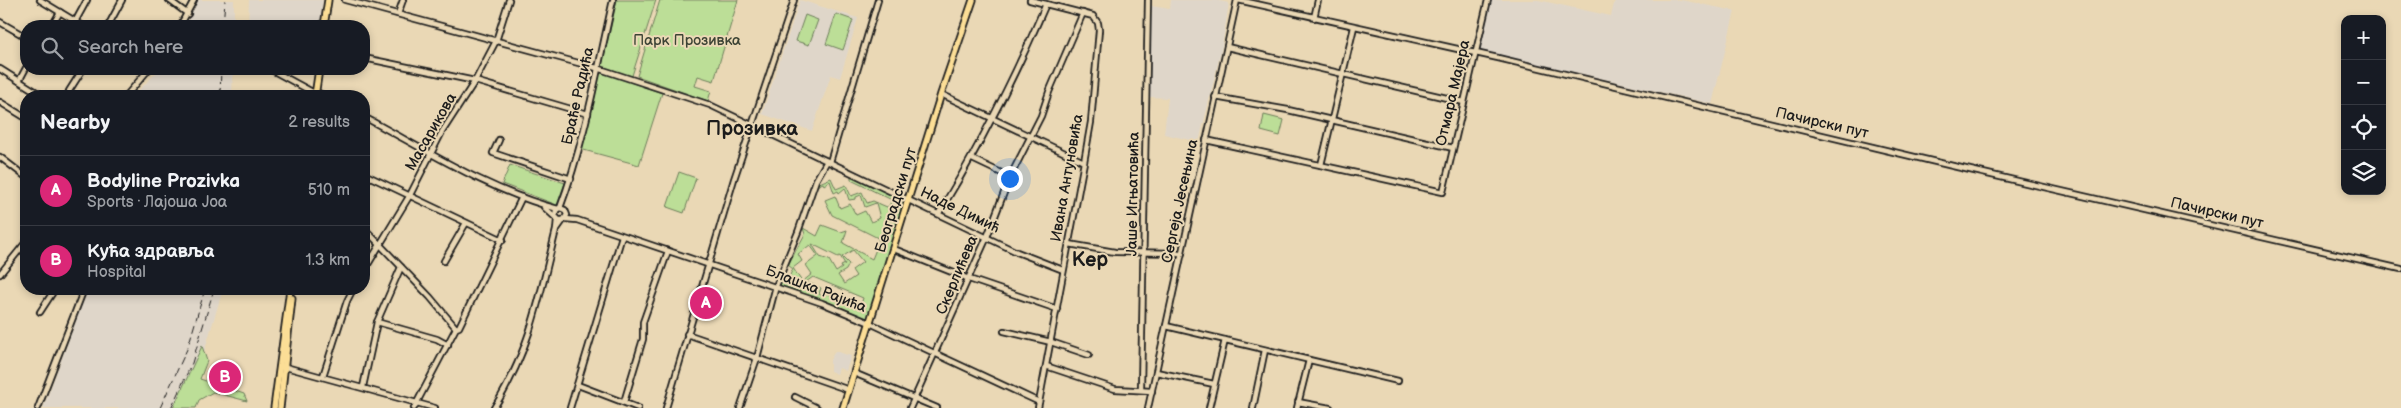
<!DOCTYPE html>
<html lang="en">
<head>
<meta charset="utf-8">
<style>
	:root { --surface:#171b24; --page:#242831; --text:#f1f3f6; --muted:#9ea1a6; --line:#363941; --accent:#db2777 }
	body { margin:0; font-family:"Balsamiq Sans",sans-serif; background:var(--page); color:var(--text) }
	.controls { position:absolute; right:15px; top:15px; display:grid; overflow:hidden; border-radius:10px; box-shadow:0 2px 8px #0003 }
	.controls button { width:45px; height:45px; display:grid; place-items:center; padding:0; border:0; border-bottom:1px solid var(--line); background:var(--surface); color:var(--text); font:25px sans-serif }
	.you { position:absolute; left:1009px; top:178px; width:18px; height:18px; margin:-12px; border:4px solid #fff; border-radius:50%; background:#1a73e8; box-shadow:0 0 0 8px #1a73e833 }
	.badge { display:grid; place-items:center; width:32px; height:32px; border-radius:50%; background:var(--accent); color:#fff; font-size:16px; font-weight:700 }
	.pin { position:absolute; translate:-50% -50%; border:2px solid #fff; box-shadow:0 1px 5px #0006 }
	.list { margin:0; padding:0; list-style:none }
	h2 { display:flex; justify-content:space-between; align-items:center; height:65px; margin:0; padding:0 20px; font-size:21px }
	h2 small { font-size:16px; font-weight:400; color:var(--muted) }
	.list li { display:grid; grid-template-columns:32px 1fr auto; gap:15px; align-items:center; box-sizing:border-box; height:70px; padding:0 20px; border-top:1px solid var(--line) }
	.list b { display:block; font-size:19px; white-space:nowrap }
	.list p { margin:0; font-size:16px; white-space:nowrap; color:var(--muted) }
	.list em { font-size:16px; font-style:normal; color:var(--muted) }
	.icon { flex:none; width:28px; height:28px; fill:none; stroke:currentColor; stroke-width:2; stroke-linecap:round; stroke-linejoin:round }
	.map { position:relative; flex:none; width:2401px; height:408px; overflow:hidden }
	.search { position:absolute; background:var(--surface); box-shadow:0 2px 8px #0003; left:20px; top:20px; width:350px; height:55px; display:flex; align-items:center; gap:12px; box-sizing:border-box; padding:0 18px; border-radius:20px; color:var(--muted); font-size:19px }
	.panel { position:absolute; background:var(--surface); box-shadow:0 2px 8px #0003; left:20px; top:90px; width:350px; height:205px; border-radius:20px }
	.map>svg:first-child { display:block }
</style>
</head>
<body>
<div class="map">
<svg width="2401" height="408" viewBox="0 0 2401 408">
	<rect width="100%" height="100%" fill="#ead8b5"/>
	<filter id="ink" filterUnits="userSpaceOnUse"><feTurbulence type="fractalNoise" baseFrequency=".02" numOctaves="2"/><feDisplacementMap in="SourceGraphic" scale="10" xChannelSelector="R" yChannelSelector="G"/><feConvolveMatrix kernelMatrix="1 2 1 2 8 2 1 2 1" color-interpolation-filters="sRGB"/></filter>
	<g filter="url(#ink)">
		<g fill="#dfd6c9">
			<path d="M 198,0 L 234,0 L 234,26 L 185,26 Z"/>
			<path d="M 249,0 L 323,0 L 320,26 L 248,26 Z"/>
			<path d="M 800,0 L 858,18 L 840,78 L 831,75 L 812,131 L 762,114 Z"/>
			<path d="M 1171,0 L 1215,0 L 1229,3 L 1222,47 L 1199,142 L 1164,134 L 1168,98 L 1149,97 L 1149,15 L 1152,15 L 1151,6 L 1170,9 Z"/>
			<path d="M 1491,0 L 1538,0 L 1611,16 L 1615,0 L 1681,0 L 1735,11 L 1712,104 L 1478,50 Z"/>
			<path d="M 160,69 L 233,69 L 232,96 L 133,96 Z"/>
			<path d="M 88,289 L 223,289 L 205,349 L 177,408 L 43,408 Z"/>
			<path d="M 835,351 L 851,356 L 846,371 L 839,368 L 837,374 L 830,371 L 830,360 Z"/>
		</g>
		<g fill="#bcde97" stroke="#6c7d5a" fill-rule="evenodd">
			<path d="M 617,0 L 656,0 L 630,82 L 662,93 L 639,165 L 580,149 L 600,74 Z"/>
			<path d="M 660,0 L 738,0 L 714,81 L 698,76 L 695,86 L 711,91 L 708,101 L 637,76 Z"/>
			<path d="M 836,14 L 853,20 L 843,50 L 826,44 Z"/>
			<path d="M 805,15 L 818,20 L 809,45 L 796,41 Z"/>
			<path d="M 1264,115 L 1284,120 L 1280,136 L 1261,131 Z"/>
			<path d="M 510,165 L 565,183 L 557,205 L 502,184 Z"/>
			<path d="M 679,172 L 696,178 L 684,213 L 667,207 Z"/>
			<path d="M 851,172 L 909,199 L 870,323 L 776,286 L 781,276 L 789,277 L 793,269 L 788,265 L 805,234 L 803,228 L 817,236 L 822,225 L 841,232 L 847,230 L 843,243 L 872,259 L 879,242 L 878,238 L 832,215 L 825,200 L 835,196 L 840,208 L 850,204 L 856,215 L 865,211 L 871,222 L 880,218 L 876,203 L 865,207 L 861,195 L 856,197 L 856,199 L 849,200 L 845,188 L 839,193 L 838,191 L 834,193 L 830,181 L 824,185 L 823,183 L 817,186 L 817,184 L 831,178 L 836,189 L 846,185 L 851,196 L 862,192 L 867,203 L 873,201 L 887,207 L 889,206 L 892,200 L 851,180 ZM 812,244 L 838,257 L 840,256 L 845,264 L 841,266 L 842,268 L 836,272 L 829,260 L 820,257 ZM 810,245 L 818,256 L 806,265 L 812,274 L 802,282 L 793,268 L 802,261 L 798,254 ZM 853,250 L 863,262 L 852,270 L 856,276 L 844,284 L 838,275 L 846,270 L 849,264 L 842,257 ZM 813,277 L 863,298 L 860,307 L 826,293 L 822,296 L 819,294 L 821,288 L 806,282 Z"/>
			<path d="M 202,346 L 207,361 L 200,379 L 244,394 L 247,401 L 213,392 L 199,400 L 196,408 L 173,408 Z"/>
		</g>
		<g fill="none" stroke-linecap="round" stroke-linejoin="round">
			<defs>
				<g id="minor">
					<path d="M 40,0 L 83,26"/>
					<path d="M 169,0 L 188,14"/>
					<path d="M 345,0 L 597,68 L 710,105 L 1017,252 L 1063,270"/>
					<path d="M 1030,0 L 1093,16 L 1098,23 L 1099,30 L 1091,122 L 1084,162 L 1038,408"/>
					<path d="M 1238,0 L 1498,58 L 1957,167 L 2401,269"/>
					<path d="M 398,14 L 403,0"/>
					<path d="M 1314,18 L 1318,0"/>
					<path d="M 0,22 L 26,37"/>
					<path d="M 75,22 L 87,0"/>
					<path d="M 52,26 L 60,12"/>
					<path d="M 108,26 L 122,0"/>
					<path d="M 180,26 L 194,0"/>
					<path d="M 1227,47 L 1464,102"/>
					<path d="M 364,58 L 475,81 L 588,114"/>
					<path d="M 0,69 L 43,96"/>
					<path d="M 270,69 L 316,94"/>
					<path d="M 19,81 L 26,68"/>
					<path d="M 69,91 L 83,69"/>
					<path d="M 316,92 L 325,96"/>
					<path d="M 941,94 L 1084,162"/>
					<path d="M 126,96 L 149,69"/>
					<path d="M 1215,97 L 1288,110 L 1453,148"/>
					<path d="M 0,102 L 26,118"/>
					<path d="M 364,117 C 426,150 489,191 558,209"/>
					<path d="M 499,140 L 493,153 L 571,179"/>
					<path d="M 1206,140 L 1443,192 L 1488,0"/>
					<path d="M 0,157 L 26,177"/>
					<path d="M 972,159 L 1010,177"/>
					<path d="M 830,162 L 878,0"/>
					<path d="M 1321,165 L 1354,27"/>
					<path d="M 364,174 L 503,240"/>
					<path d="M 544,207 L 556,218"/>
					<path d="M 560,208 C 585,141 597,70 613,0"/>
					<path d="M 939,213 C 980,146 1015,76 1046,4"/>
					<path d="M 565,219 L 577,220 L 822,303 L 870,323 L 1039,402"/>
					<path d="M 364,228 L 430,297 L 456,328"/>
					<path d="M 557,229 L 567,215 L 565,210 L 560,208 L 556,210 L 555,216 L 559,220 L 562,220"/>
					<path d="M 1069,244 L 1115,252 L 1182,253"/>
					<path d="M 894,249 L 969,279 L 1057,309"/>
					<path d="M 444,261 L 466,223"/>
					<path d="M 364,271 L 410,195 L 442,132 L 475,81 L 496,41 L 509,0"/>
					<path d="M 0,274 L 26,242"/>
					<path d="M 40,312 L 55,289"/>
					<path d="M 377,322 L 437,339 L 448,345"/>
					<path d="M 1166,326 L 1398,381"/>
					<path d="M 1004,331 L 1051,342 L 1089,355"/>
					<path d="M 687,334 L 849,390"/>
					<path d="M 282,366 L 435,408"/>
					<path d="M 1046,366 L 1115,389 L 1152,391"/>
					<path d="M 1156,372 L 1214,384"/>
					<path d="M 854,373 L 937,408"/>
					<path d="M 323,376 L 347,301 L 353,289"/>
					<path d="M 578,385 L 638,408"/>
					<path d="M 363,387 L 377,322 L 401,267"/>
					<path d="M 1141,389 L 1148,0"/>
					<path d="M 795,397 L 817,408"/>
					<path d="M 624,402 L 643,339 L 643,322 L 668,251"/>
					<path d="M 1298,402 L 1330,408"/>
					<path d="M 38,408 L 84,289"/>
					<path d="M 414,408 L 456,328 L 459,327 L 522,197"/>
					<path d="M 494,408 C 530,351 540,295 556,230 L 557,219"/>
					<path d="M 570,408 L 622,236"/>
					<path d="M 666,408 L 734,179 L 794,0"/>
					<path d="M 740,408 L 757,358 L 776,286 L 798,232 L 816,180 L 827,161"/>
					<path d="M 910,408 L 987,237 L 1010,177 L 1041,116 L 1049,92 L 1083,13"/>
					<path d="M 1148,408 L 1237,0"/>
					<path d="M 1209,408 L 1225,340"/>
					<path d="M 1253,408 L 1265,350"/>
					<path d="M 1297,408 L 1309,360"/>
				</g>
				<g id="major">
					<path d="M 324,26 L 328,0"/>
					<path d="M 315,96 L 319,69"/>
					<path d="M 274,408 L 290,289"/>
					<path d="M 280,408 L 292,298"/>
					<path d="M 843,408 L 941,94 L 973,0"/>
				</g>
			</defs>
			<use href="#minor" stroke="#1c1c1c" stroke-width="8"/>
			<use href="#major" stroke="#1c1c1c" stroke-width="9"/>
			<use href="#minor" stroke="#ead8b5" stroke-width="4.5"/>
			<use href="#major" stroke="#fcde96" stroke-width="5.5"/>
			<g stroke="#1c1c1c" stroke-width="1" stroke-dasharray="8 4" stroke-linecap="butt">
				<path d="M 223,26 L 225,0"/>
				<path d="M 220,96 L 221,69"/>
				<path d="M 160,408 L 188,347 L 205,289"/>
				<path d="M 171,408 L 192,363 L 214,289"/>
			</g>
		</g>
	</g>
	<g text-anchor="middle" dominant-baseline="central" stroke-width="4" stroke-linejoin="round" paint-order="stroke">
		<g font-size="15" fill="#3c4335" stroke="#ead8b5">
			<text x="687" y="40">Парк Прозивка</text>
		</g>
		<g font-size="15" fill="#1c1c1c" stroke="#ead8b5">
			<text transform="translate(1453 93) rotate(-77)">Отмара Мајера</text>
			<text transform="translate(578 96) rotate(-77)">Браће Радића</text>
			<text transform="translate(1822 123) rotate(13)">Пачирски пут</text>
			<text transform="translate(431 132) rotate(-60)">Масарикова</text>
			<text transform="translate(1067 178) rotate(-80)">Ивана Антуновића</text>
			<text transform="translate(1133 194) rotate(-89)">Јаше Игњатовића</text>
			<text transform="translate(896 200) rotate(-73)">Београдски пут</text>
			<text transform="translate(1180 201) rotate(-78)">Сергеја Јесењина</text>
			<text transform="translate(960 210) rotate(26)">Наде Димић</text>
			<text transform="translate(2217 213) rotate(13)">Пачирски пут</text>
			<text transform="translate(957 275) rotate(-67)">Скерлићева</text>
			<text transform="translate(816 289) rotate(21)">Блашка Рајића</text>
		</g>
		<g font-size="20" font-weight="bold" fill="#1c1c1c" stroke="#ead8b5">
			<text x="752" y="129">Прозивка</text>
			<text x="1090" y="260">Кер</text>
		</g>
	</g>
</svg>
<div class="controls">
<button>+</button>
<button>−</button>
<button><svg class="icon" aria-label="locate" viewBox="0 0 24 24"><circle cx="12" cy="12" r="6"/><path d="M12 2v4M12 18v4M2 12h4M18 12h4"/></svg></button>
<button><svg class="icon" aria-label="layers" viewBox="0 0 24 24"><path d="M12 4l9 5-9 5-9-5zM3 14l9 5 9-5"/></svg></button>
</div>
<div class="you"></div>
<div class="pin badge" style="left:706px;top:303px">A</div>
<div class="pin badge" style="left:225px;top:377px">B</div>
<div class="search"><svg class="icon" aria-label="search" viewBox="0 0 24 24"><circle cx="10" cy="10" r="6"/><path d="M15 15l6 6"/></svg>Search here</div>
<section class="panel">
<h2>Nearby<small>2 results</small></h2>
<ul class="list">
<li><span class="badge">A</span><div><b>Bodyline Prozivka</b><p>Sports · Лајоша Јоа</p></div><em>510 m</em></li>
<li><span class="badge">B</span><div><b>Кућа здравља</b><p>Hospital</p></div><em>1.3 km</em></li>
</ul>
</section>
</div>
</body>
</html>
